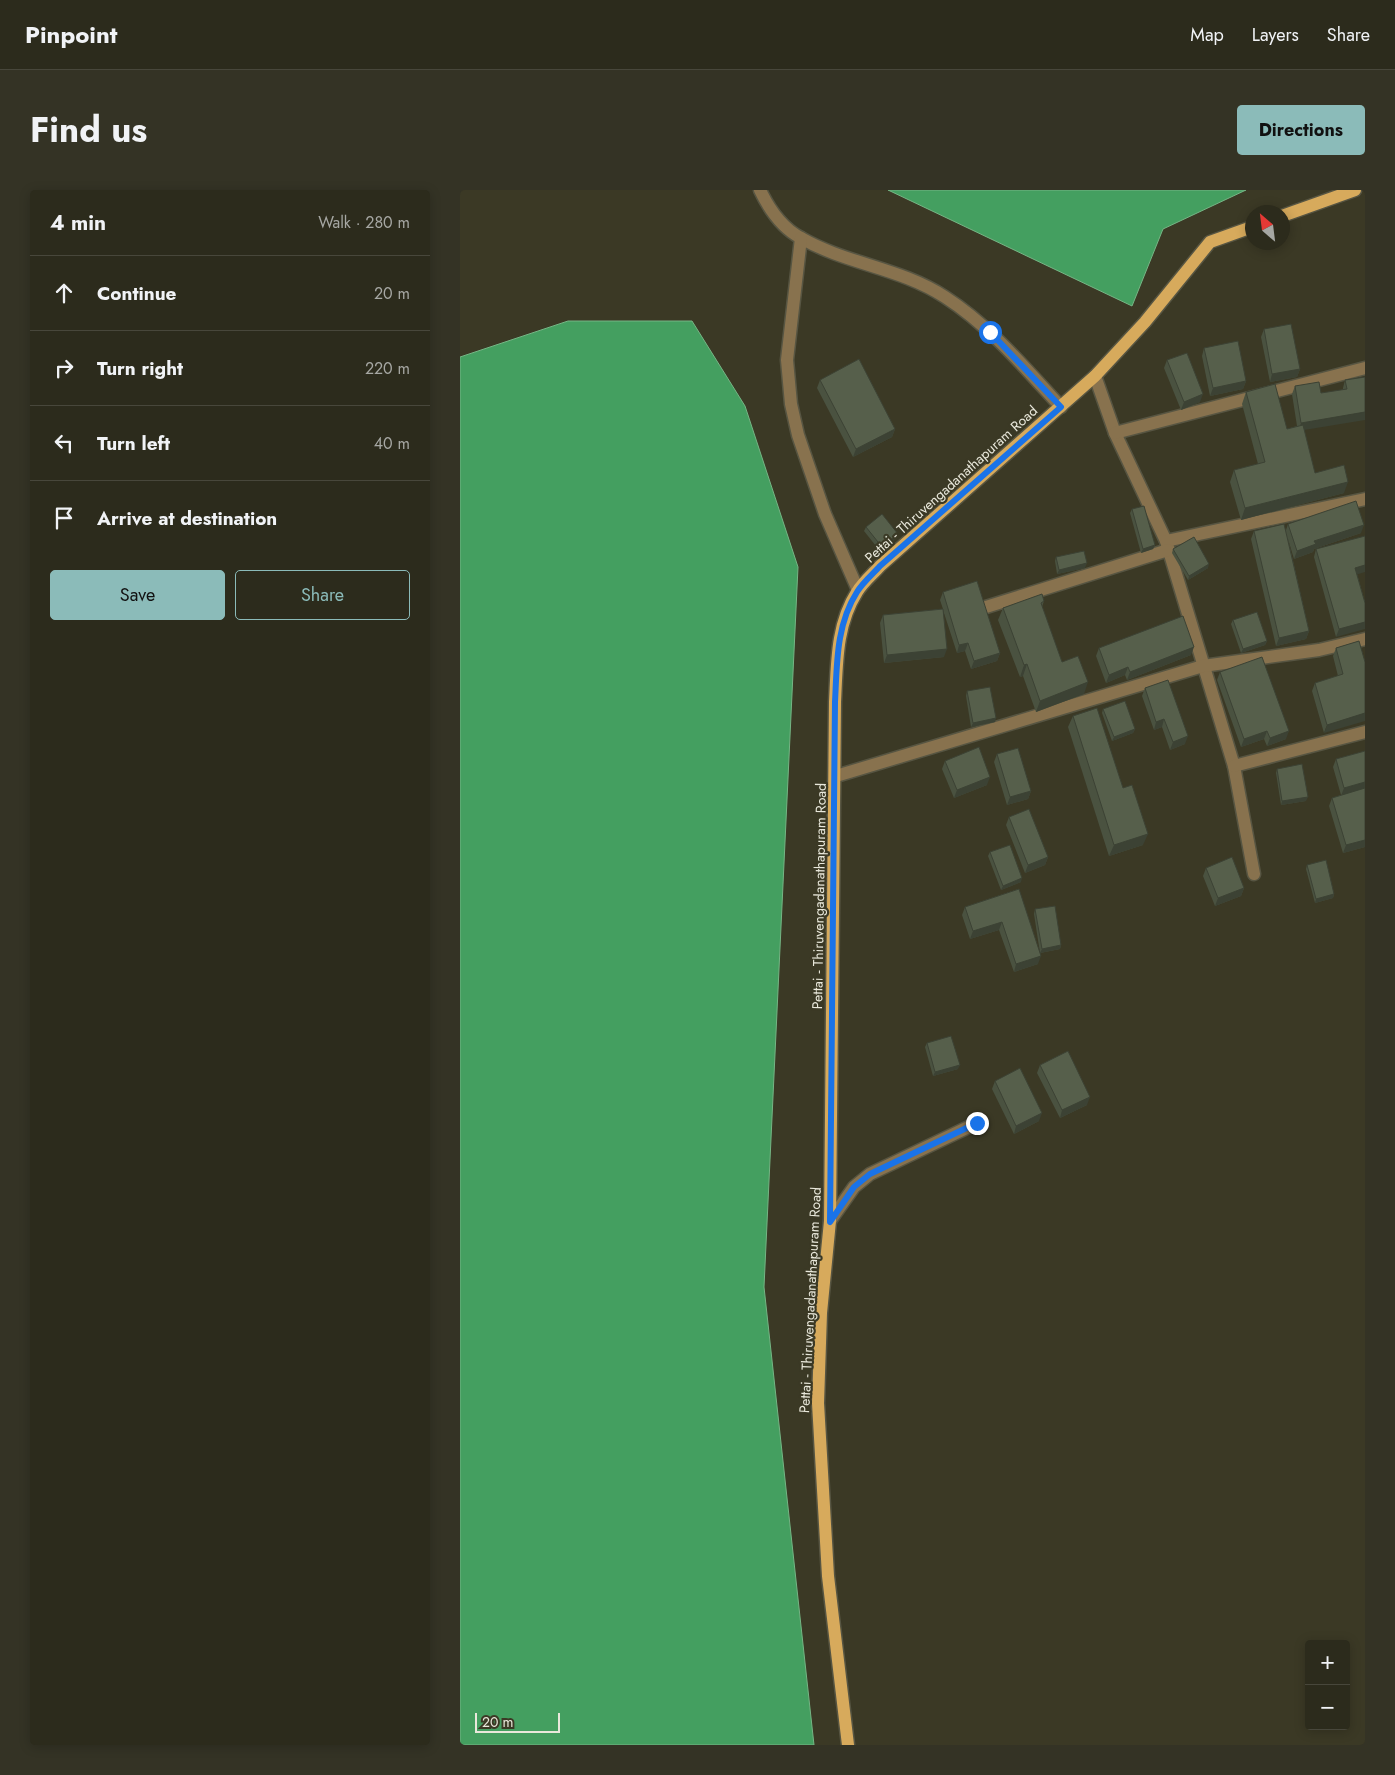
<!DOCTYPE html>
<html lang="en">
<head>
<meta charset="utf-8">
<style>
	:root { --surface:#2c2b1c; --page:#343325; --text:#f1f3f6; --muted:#a6a7a3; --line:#48473b; --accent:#8bbbb9 }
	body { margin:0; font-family:Jost,sans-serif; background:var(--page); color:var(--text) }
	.controls { position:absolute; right:15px; bottom:15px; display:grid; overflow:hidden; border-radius:5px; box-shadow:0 2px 12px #0003 }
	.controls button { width:45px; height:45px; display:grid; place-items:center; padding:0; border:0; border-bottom:1px solid var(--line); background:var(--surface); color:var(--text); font:25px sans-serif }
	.compass { position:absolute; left:785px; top:15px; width:45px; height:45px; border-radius:50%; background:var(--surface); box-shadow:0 2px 12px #0003; rotate:332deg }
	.scale { position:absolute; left:15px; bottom:12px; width:85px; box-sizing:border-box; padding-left:5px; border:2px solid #e9e8db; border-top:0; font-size:14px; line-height:18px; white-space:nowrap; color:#e9e8db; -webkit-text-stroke:4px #3b3925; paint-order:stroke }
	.stop { position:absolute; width:15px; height:15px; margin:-11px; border:4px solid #1a73e8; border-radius:50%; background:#fff }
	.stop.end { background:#1a73e8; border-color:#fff; box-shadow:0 1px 5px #0008 }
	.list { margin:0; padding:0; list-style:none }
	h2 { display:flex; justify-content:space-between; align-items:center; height:65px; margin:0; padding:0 20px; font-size:21px }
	h2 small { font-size:16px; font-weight:400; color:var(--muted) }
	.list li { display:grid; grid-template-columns:32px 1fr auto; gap:15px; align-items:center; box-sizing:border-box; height:75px; padding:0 20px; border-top:1px solid var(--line) }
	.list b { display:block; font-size:19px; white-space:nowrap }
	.list em { font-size:16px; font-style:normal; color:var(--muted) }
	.actions { display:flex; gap:10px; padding:15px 20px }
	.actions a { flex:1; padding:11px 0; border:1px solid var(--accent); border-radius:5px; text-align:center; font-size:18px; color:var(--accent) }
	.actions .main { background:var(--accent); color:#111 }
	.icon { flex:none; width:28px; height:28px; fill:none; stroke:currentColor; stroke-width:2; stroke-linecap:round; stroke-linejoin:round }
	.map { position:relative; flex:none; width:905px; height:1555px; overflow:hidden; border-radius:5px }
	header { display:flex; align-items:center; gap:30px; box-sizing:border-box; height:70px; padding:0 25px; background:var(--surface); border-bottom:1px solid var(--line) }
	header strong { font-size:24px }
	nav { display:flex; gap:28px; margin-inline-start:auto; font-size:18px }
	.intro { display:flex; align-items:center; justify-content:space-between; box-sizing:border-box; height:120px; padding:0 30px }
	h1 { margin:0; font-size:35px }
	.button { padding:12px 22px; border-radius:5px; background:var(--accent); color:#111; font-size:18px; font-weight:700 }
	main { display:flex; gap:30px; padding:0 30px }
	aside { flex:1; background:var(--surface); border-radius:5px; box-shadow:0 2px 12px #0003 }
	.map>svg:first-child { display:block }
</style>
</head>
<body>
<header>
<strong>Pinpoint</strong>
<nav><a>Map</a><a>Layers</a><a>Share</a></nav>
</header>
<div class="intro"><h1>Find us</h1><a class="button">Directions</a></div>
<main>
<aside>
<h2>4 min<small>Walk · 280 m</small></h2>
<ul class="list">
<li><svg class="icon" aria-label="ahead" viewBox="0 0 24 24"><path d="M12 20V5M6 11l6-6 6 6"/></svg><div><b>Continue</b></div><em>20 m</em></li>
<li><svg class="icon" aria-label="right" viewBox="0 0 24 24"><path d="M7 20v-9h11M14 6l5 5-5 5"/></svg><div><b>Turn right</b></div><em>220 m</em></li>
<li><svg class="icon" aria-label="left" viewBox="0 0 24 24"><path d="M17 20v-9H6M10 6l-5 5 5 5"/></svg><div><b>Turn left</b></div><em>40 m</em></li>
<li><svg class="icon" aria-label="arrive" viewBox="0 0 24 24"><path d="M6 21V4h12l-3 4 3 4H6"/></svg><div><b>Arrive at destination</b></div></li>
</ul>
<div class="actions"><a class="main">Save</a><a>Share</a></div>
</aside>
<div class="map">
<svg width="905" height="1555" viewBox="0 0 905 1555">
	<rect width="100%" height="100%" fill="#3b3925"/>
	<g fill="#449f60" stroke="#76b585">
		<path d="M 428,0 L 786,0 L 703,39 L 672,116 Z"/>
		<path d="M 108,131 L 232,131 L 285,216 L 338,377 L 304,1097 L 354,1555 L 0,1555 L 0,167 Z"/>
	</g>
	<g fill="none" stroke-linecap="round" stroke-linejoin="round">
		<defs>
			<g id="minor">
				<path d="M 300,0 C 309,19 322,38 341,48 C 386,74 441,78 485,107 C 530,136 565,178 601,217"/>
				<path d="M 341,48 L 327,170 L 331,214 L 338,245 L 365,324 L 398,400"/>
				<path d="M 635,186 L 655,243 L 706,351 L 774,576 L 794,684"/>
				<path d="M 655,243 L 905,178"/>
				<path d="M 706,351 L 905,309"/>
				<path d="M 526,417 L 708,360"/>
				<path d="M 774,576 L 905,542"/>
				<path d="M 376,586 L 743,476 L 859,460 L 905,449"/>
				<path d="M 370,1031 L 394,997 L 410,984 L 517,933"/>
			</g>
			<g id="major">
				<path d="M 822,26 L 895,0"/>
				<path d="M 388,1555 L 368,1386 L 358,1213 L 361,1123 L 370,1031 L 375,512 C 377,474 376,435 397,402 C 403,392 413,384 420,376 L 635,186 L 685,132 L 750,52 L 792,37"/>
			</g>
		</defs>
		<use href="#minor" stroke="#575542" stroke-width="15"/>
		<use href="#major" stroke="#575542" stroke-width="15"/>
		<use href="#minor" stroke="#88724e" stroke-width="12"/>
		<use href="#major" stroke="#d7aa5c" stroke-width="12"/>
	</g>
	<g fill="#4a5240">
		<path d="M 804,139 L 840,179 L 837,187 L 810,192 L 801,147 Z"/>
		<path d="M 744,158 L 786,191 L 783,199 L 750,206 L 742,166 Z"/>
		<path d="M 707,170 L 740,212 L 721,220 L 704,178 Z"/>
		<path d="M 905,187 L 844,240 L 855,283 L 884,303 L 781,330 L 770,292 L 774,280 L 798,274 L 782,214 L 786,202 L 827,239 L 837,236 L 832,204 L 835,196 L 861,203 L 883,200 L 883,198 L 885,190 Z"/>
		<path d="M 360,190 L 435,239 L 432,247 L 393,267 L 357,198 Z"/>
		<path d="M 672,319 L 695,355 L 693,359 L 681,363 L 670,323 Z"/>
		<path d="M 828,334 L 901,343 L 854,359 L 853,362 L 834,369 L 828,349 L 849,441 L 846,449 L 816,456 L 791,349 L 794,341 L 826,340 Z"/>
		<path d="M 406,337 L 438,344 L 437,348 L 420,361 L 404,341 Z"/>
		<path d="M 713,359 L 748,378 L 728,390 L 712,363 Z"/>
		<path d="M 856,359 L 897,384 L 905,413 L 876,447 L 854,367 Z"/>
		<path d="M 596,367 L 625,378 L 597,384 L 595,371 Z"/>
		<path d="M 483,402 L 540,463 L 537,471 L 511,479 L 505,461 L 497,463 L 483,420 L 484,467 L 424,473 L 420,433 L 423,425 L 483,419 L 480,410 Z"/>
		<path d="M 584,411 L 582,417 L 602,472 L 624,504 L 576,522 L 563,486 L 560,487 L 538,430 L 543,418 Z"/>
		<path d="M 773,430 L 807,451 L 805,455 L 781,463 L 771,434 Z"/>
		<path d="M 899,451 L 864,543 L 852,501 L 855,493 L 878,486 L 873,466 L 876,458 Z"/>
		<path d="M 639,458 L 731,465 L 667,490 L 665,485 L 646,493 L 636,466 Z"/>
		<path d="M 760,482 L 826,549 L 807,556 L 804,549 L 781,557 L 757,490 Z"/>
		<path d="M 685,498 L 725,554 L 710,560 L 702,537 L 694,540 L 682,506 Z"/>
		<path d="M 507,501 L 535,532 L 511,537 L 506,506 Z"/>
		<path d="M 643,519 L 675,539 L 673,543 L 652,551 L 642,523 Z"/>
		<path d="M 613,526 L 663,598 L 683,655 L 649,666 L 608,537 Z"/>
		<path d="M 905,561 L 905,657 L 883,663 L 869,616 L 872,608 L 881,605 L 873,577 L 876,569 Z"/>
		<path d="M 537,564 L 571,601 L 568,609 L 547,615 L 534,572 Z"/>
		<path d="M 485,571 L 527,595 L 494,608 L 482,579 Z"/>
		<path d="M 817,579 L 846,611 L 821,615 L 816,583 Z"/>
		<path d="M 549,627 L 588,667 L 585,675 L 565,683 L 546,635 Z"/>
		<path d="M 530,662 L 561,692 L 541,700 L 528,666 Z"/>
		<path d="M 847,675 L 874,704 L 873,708 L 855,713 L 846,679 Z"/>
		<path d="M 746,678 L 784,698 L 781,706 L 755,716 L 743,686 Z"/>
		<path d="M 559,699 L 578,774 L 554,782 L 539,740 L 510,749 L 502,725 L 505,717 Z"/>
		<path d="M 575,719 L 601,755 L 600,759 L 580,763 L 574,724 Z"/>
		<path d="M 467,853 L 498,879 L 473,886 L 465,857 Z"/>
		<path d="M 580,875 L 627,915 L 600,928 L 577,883 Z"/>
		<path d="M 535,891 L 579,931 L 554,944 L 532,899 Z"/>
	</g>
	<g fill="#3c4234">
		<path d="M 840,179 L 837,187 L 810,192 L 812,184 Z"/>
		<path d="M 786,191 L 783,199 L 750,206 L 753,198 Z"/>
		<path d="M 743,204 L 740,212 L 721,220 L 724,212 Z"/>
		<path d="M 905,222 L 905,230 L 838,241 L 841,233 Z"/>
		<path d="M 435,239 L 432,247 L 393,267 L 396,259 Z"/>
		<path d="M 888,292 L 884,303 L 781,330 L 785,318 Z"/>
		<path d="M 904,335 L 901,343 L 854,359 L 853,362 L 834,369 L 837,361 L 854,351 Z"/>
		<path d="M 438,344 L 437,348 L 420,361 L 422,357 Z"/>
		<path d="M 695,355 L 693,359 L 681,363 L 683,359 Z"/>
		<path d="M 627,373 L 625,378 L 597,384 L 599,380 Z"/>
		<path d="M 749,374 L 748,378 L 728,390 L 729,386 Z"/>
		<path d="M 905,375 L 905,382 L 892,386 L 895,378 Z"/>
		<path d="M 905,432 L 905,439 L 876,447 L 879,439 Z"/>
		<path d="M 849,441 L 846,449 L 816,456 L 819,448 Z"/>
		<path d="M 807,451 L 805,455 L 781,463 L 783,459 Z"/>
		<path d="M 508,453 L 505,461 L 497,463 L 499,455 Z"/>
		<path d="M 734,457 L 731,465 L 667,490 L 670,482 Z"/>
		<path d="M 487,459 L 484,467 L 424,473 L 427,465 Z"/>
		<path d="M 540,463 L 537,471 L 511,479 L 514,471 Z"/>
		<path d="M 567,474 L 563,486 L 560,487 L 564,475 Z"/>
		<path d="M 668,477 L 665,485 L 646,493 L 649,485 Z"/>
		<path d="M 628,492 L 624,504 L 576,522 L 580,511 Z"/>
		<path d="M 905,523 L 905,531 L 864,543 L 867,535 Z"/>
		<path d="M 536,528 L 535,532 L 511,537 L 513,533 Z"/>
		<path d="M 704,529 L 702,537 L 694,540 L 696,532 Z"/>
		<path d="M 675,539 L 673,543 L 652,551 L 654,547 Z"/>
		<path d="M 807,541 L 804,549 L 781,557 L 784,549 Z"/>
		<path d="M 829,541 L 826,549 L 807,556 L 810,548 Z"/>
		<path d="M 728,546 L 725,554 L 710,560 L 713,552 Z"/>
		<path d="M 530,587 L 527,595 L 494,608 L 497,600 Z"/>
		<path d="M 905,592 L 905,600 L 881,606 L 884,598 Z"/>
		<path d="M 571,601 L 568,609 L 547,615 L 550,607 Z"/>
		<path d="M 848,607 L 846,611 L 821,615 L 822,611 Z"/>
		<path d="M 688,644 L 683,655 L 649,666 L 654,655 Z"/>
		<path d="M 905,650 L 905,657 L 883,663 L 886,655 Z"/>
		<path d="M 588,667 L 585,675 L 565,683 L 568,675 Z"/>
		<path d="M 562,688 L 561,692 L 541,700 L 543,696 Z"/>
		<path d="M 784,698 L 781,706 L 755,716 L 758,708 Z"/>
		<path d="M 874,704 L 873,708 L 855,713 L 856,709 Z"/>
		<path d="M 542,732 L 539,740 L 510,749 L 513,741 Z"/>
		<path d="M 601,755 L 600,759 L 580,763 L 582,759 Z"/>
		<path d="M 581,766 L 578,774 L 554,782 L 556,774 Z"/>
		<path d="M 500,875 L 498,879 L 473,886 L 475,882 Z"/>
		<path d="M 630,907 L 627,915 L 600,928 L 602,920 Z"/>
		<path d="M 582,923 L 579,931 L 554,944 L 556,936 Z"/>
	</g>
	<g fill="#565f4b" stroke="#3c4234">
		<path d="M 831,134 L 840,179 L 812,184 L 804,139 Z"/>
		<path d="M 778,151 L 786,191 L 753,198 L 744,158 Z"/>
		<path d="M 727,163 L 743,204 L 724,212 L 707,170 Z"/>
		<path d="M 399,169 L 435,239 L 396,259 L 360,190 Z"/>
		<path d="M 905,187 L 905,222 L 841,233 L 835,196 L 859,192 L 861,203 L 887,199 L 885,190 Z"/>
		<path d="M 815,194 L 827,239 L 843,235 L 855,283 L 884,275 L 888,292 L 785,318 L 774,280 L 805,272 L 786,202 Z"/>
		<path d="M 896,311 L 904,335 L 854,351 L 856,354 L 837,361 L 828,334 Z"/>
		<path d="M 684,316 L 695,355 L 683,359 L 672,319 Z"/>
		<path d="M 422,324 L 438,344 L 422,357 L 406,337 Z"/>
		<path d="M 824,334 L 849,441 L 819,448 L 794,341 Z"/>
		<path d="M 905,346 L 905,375 L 895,378 L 905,413 L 905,432 L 879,439 L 856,359 Z"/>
		<path d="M 734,347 L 749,374 L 729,386 L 713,359 Z"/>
		<path d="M 624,361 L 627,373 L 599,380 L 596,367 Z"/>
		<path d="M 517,391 L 540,463 L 514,471 L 508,453 L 499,455 L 483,402 Z"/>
		<path d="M 582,404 L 584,411 L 581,413 L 602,472 L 618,466 L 628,492 L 580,511 L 567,474 L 564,475 L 543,418 Z"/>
		<path d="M 483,419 L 487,459 L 427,465 L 423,425 Z"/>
		<path d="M 797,422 L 807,451 L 783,459 L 773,430 Z"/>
		<path d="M 723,426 L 734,457 L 670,482 L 668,477 L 649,485 L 639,458 Z"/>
		<path d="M 899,451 L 905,472 L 905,523 L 867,535 L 855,493 L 883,484 L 876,458 Z"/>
		<path d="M 802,467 L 829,541 L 810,548 L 807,541 L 784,549 L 760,482 Z"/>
		<path d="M 708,490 L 728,546 L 713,552 L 704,529 L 696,532 L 685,498 Z"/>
		<path d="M 530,497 L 536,528 L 513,533 L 507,501 Z"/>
		<path d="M 665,511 L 675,539 L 654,547 L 643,519 Z"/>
		<path d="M 637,518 L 663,598 L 672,595 L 688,644 L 654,655 L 613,526 Z"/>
		<path d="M 519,557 L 530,587 L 497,600 L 485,571 Z"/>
		<path d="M 558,558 L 571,601 L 550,607 L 537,564 Z"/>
		<path d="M 905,561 L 905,592 L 884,598 L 876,569 Z"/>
		<path d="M 842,574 L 848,607 L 822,611 L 817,579 Z"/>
		<path d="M 905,598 L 905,650 L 886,655 L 872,608 Z"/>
		<path d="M 569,619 L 588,667 L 568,675 L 549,627 Z"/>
		<path d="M 550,655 L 562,688 L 543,696 L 530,662 Z"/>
		<path d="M 772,667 L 784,698 L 758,708 L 746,678 Z"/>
		<path d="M 866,670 L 874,704 L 856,709 L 847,675 Z"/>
		<path d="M 559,699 L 581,766 L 556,774 L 542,732 L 513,741 L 505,717 Z"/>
		<path d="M 595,716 L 601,755 L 582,759 L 575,719 Z"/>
		<path d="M 491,846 L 500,875 L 475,882 L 467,853 Z"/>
		<path d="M 608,861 L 630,907 L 602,920 L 580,875 Z"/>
		<path d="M 560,878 L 582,923 L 556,936 L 535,891 Z"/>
	</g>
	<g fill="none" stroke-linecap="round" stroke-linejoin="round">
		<path stroke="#1a73e8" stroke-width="6" d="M 517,933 L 410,984 L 394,997 L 370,1032 L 375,512 C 377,474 376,435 397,402 C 403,392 413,384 420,376 L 601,217 L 530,142"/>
	</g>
	<g text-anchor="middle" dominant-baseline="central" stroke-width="4.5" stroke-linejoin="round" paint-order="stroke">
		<g font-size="14" fill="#e9e8db" stroke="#3b3925">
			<text transform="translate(491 294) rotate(-42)">Pettai - Thiruvengadanathapuram Road</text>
			<text transform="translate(359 706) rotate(-89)">Pettai - Thiruvengadanathapuram Road</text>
			<text transform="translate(350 1110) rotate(-87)">Pettai - Thiruvengadanathapuram Road</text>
		</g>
	</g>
</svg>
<div class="controls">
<button>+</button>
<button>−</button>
</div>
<svg class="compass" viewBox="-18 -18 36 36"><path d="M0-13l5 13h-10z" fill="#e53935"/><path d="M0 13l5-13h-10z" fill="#a6a7a3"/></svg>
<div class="scale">20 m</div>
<div class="stop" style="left:530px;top:142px"></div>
<div class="stop end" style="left:517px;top:933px"></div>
</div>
</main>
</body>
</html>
